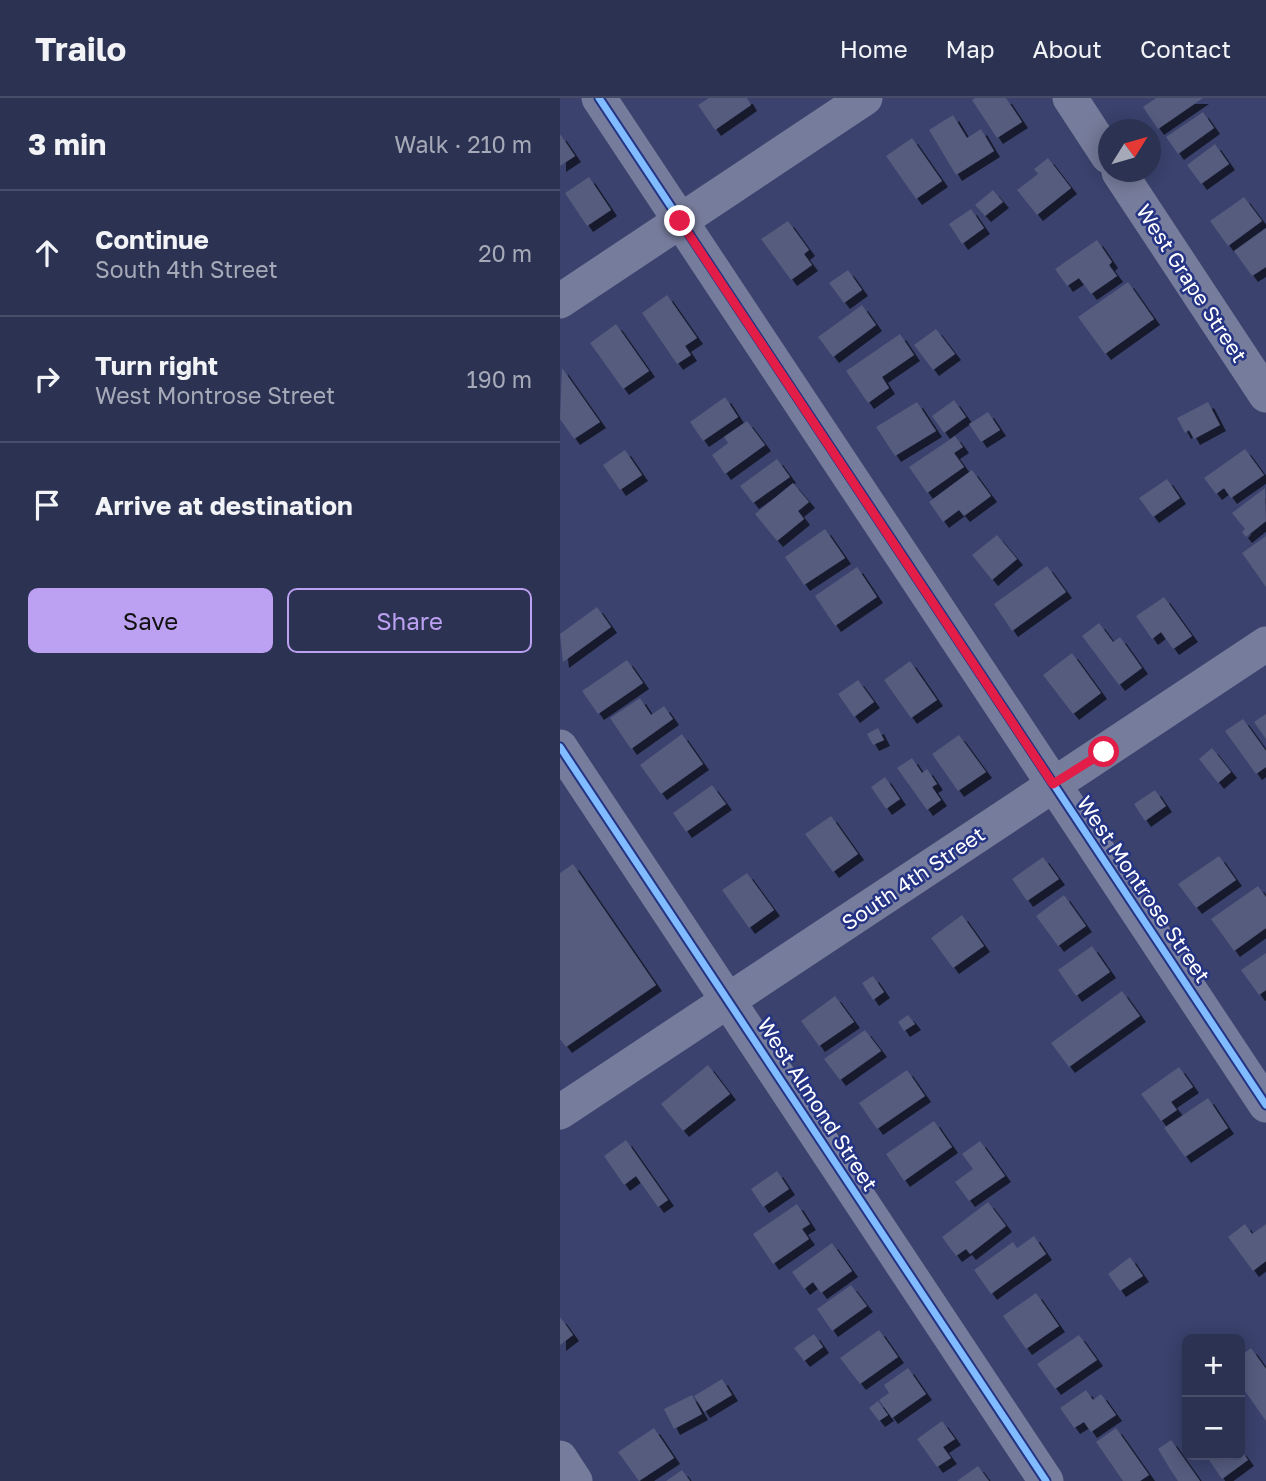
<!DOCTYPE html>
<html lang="en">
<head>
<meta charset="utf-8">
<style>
	:root { --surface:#2c3252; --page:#383e5c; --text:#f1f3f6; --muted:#a6aab8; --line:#484d69; --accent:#bca0f2 }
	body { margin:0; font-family:"Golos Text",sans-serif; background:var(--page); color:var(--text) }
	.controls { position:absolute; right:21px; bottom:21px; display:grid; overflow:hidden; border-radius:10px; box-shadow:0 4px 18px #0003 }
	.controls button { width:63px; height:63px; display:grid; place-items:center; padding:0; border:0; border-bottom:2px solid var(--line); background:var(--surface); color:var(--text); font:35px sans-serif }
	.compass { position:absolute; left:538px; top:21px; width:63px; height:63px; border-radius:50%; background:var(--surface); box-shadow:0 4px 18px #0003; rotate:53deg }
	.stop { position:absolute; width:21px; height:21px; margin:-16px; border:5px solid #e11d48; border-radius:50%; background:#fff }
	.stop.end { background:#e11d48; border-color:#fff; box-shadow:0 2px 7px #0008 }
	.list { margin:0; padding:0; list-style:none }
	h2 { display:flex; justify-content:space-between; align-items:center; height:91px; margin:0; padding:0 28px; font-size:30px }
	h2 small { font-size:23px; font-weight:400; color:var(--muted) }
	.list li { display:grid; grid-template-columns:46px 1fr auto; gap:21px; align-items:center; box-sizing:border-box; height:126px; padding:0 28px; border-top:2px solid var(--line) }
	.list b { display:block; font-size:26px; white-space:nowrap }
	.list p { margin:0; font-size:23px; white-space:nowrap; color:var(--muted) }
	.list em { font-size:23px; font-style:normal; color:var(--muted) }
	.actions { display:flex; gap:14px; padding:21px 28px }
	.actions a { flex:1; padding:16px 0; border:2px solid var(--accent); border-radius:10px; text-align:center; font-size:24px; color:var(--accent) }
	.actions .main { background:var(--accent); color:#111 }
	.icon { flex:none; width:38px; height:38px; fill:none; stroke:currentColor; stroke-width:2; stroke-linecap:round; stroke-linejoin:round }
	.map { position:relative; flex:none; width:706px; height:1383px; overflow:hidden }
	header { display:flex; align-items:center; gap:42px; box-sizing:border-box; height:98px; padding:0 35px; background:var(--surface); border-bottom:2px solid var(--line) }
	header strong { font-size:33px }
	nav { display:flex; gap:38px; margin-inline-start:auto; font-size:24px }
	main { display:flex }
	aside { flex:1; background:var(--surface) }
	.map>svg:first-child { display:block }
</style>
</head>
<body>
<header>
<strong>Trailo</strong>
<nav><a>Home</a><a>Map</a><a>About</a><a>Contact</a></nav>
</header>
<main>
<aside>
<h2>3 min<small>Walk · 210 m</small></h2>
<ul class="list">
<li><svg class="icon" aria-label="ahead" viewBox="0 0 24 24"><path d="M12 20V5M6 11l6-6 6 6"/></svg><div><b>Continue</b><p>South 4th Street</p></div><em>20 m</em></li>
<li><svg class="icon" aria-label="right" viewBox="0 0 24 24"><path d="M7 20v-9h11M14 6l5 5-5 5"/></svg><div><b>Turn right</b><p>West Montrose Street</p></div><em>190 m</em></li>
<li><svg class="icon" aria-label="arrive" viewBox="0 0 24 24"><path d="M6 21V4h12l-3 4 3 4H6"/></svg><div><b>Arrive at destination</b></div></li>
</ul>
<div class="actions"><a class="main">Save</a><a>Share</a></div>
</aside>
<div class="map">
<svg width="706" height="1383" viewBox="0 0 706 1383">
	<defs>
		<filter id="shadow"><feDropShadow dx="6" dy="6" stdDeviation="0" flood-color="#0009"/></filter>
	</defs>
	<rect width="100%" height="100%" fill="#3a426d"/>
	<g fill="#555b7e" filter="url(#shadow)">
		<path d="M 149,0 L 187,0 L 191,7 L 155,32 L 138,7 Z"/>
		<path d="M 415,0 L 446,0 L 462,24 L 437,40 L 412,2 Z"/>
		<path d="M 596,0 L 643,0 L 598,31 L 583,9 Z"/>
		<path d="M 643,14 L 654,30 L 618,56 L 606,39 Z"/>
		<path d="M 393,17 L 407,40 L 421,31 L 434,53 L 396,77 L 369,32 Z"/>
		<path d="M 0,36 L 15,58 L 0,68 Z"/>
		<path d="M 352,40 L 382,83 L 356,101 L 326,58 Z"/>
		<path d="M 655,46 L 669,66 L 641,86 L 627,67 Z"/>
		<path d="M 488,60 L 511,90 L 477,117 L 457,92 L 478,76 L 474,71 Z"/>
		<path d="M 29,79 L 51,112 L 27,128 L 5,95 Z"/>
		<path d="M 433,92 L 443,104 L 425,118 L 415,107 Z"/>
		<path d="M 684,99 L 702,123 L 668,148 L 650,123 Z"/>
		<path d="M 411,111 L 424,130 L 402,146 L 389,126 Z"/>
		<path d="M 228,123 L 249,152 L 244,156 L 252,167 L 231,182 L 201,141 Z"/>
		<path d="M 706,130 L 706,169 L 692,178 L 674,153 Z"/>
		<path d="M 537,142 L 552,164 L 549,167 L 557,178 L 531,196 L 519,180 L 507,188 L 495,171 Z"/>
		<path d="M 288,172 L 302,192 L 284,205 L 269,185 Z"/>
		<path d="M 568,184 L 594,221 L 545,256 L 518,219 Z"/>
		<path d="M 107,197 L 137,240 L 125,248 L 131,257 L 117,266 L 82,215 Z"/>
		<path d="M 302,207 L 316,227 L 273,259 L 258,239 Z"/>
		<path d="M 56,226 L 89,273 L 63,291 L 30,245 Z"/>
		<path d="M 376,231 L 395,256 L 373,272 L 354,247 Z"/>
		<path d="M 340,236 L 354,257 L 322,279 L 329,290 L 308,305 L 286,273 Z"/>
		<path d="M 2,270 L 40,324 L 14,341 L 0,321 Z"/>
		<path d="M 165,299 L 178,319 L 143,343 L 130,324 Z"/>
		<path d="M 394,302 L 406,319 L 384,335 L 372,318 Z"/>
		<path d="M 357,304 L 376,333 L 335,358 L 316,329 Z"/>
		<path d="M 648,304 L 660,327 L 634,341 L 629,332 L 625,335 L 617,320 Z"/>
		<path d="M 428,314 L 440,332 L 421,344 L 409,326 Z"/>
		<path d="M 187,323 L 205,347 L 165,376 L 152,357 L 168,345 L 164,339 Z"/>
		<path d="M 395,338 L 403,349 L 394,355 L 404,369 L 367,395 L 349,369 Z"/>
		<path d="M 685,351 L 704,377 L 671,400 L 664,390 L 656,396 L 644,380 Z"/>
		<path d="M 65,352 L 82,377 L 60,392 L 43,367 Z"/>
		<path d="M 217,361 L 230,379 L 193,405 L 180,388 Z"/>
		<path d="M 412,372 L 431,398 L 404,418 L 399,412 L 383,424 L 369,404 Z"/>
		<path d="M 607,381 L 620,400 L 593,419 L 579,400 Z"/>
		<path d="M 233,385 L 249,404 L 238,413 L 244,421 L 217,443 L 195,416 Z"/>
		<path d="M 705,390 L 706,423 L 686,439 L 682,434 L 685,431 L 672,415 Z"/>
		<path d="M 265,431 L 285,460 L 244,487 L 225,459 Z"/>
		<path d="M 437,437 L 457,461 L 432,482 L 412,457 Z"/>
		<path d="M 706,438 L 706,489 L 682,455 Z"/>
		<path d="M 487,468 L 506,494 L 452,533 L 434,506 Z"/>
		<path d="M 297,469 L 317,499 L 275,528 L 255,498 Z"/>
		<path d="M 604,499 L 632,538 L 613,551 L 601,534 L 592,541 L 576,518 Z"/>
		<path d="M 37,509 L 51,529 L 3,564 L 0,536 Z"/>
		<path d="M 539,525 L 553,544 L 560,539 L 582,570 L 559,587 L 522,538 Z"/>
		<path d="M 512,555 L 541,595 L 513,616 L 483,577 Z"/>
		<path d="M 67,562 L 83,585 L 38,616 L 22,593 Z"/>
		<path d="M 350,563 L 377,602 L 351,620 L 324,582 Z"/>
		<path d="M 298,582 L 314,604 L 294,619 L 278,596 Z"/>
		<path d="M 80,600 L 91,617 L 104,608 L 113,621 L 71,651 L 50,620 Z"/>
		<path d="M 706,616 L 706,641 L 694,624 Z"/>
		<path d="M 683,621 L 706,653 L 706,669 L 696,676 L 665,633 Z"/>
		<path d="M 318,630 L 324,642 L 313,647 L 307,636 Z"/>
		<path d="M 122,636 L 143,666 L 101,696 L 80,667 Z"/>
		<path d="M 399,637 L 426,674 L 398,693 L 372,656 Z"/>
		<path d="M 652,650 L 671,674 L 658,685 L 639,661 Z"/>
		<path d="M 352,660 L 362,675 L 367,671 L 377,686 L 372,689 L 381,702 L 367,712 L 337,670 Z"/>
		<path d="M 325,679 L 340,701 L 326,711 L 311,689 Z"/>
		<path d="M 152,687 L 166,706 L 126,734 L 113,715 Z"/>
		<path d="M 595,692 L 606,708 L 585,723 L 574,706 Z"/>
		<path d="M 271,718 L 298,756 L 273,774 L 245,736 Z"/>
		<path d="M 659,758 L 676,782 L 636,810 L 618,786 Z"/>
		<path d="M 483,759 L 499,781 L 467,803 L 452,781 Z"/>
		<path d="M 13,766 L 96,887 L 6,949 L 0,941 L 0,775 Z"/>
		<path d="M 187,775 L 214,812 L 189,830 L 162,792 Z"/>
		<path d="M 698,788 L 706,799 L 706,830 L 674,853 L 651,821 Z"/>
		<path d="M 504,797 L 526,828 L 498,848 L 476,818 Z"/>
		<path d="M 402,817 L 424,848 L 393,870 L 371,840 Z"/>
		<path d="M 532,848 L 550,874 L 516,898 L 498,872 Z"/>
		<path d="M 706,855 L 706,892 L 699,897 L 681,872 Z"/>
		<path d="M 313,878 L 324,894 L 313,902 L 302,885 Z"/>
		<path d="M 562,893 L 580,918 L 509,969 L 491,945 Z"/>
		<path d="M 275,898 L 294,924 L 259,948 L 241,923 Z"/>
		<path d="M 348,917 L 355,926 L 344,933 L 338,924 Z"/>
		<path d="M 305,932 L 321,953 L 280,982 L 264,961 Z"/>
		<path d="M 148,967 L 170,996 L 123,1033 L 101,1006 Z"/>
		<path d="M 619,969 L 633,989 L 611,1004 L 617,1012 L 601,1023 L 581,996 Z"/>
		<path d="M 347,972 L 365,998 L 317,1031 L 299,1005 Z"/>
		<path d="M 648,1000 L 668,1030 L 625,1059 L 604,1030 Z"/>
		<path d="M 374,1023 L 392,1049 L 344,1083 L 326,1056 Z"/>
		<path d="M 66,1042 L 108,1102 L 98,1109 L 76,1078 L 64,1087 L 44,1058 Z"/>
		<path d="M 420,1043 L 445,1078 L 409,1103 L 395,1084 L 413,1071 L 402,1056 Z"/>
		<path d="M 217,1073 L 229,1091 L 203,1109 L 191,1091 Z"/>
		<path d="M 428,1104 L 446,1128 L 410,1156 L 406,1151 L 396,1158 L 382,1139 Z"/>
		<path d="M 237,1106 L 250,1126 L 242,1131 L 249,1141 L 213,1166 L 193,1136 Z"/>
		<path d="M 685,1126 L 692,1136 L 706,1126 L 706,1163 L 693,1173 L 668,1139 Z"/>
		<path d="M 474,1138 L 486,1156 L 431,1196 L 414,1172 L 453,1144 L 457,1150 Z"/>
		<path d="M 272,1145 L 292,1173 L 261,1195 L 253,1184 L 244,1191 L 232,1174 Z"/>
		<path d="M 570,1159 L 583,1178 L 560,1193 L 548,1176 Z"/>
		<path d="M 291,1187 L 307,1208 L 272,1233 L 257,1211 Z"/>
		<path d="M 476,1195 L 499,1228 L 466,1251 L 443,1218 Z"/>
		<path d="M 0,1219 L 13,1237 L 0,1247 Z"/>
		<path d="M 319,1232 L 338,1259 L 300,1286 L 280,1260 Z"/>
		<path d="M 254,1236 L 263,1249 L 244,1263 L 234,1250 Z"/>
		<path d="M 519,1237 L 537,1262 L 495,1291 L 477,1266 Z"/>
		<path d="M 691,1250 L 706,1271 L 706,1323 L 680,1286 L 680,1258 Z"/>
		<path d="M 348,1270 L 366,1296 L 332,1320 L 319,1302 L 329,1295 L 324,1287 Z"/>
		<path d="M 162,1281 L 172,1297 L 144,1314 L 134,1298 Z"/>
		<path d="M 526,1292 L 533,1302 L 541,1296 L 556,1317 L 531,1334 L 524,1324 L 514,1330 L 500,1310 Z"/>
		<path d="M 132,1297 L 142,1316 L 114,1331 L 104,1311 Z"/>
		<path d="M 318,1303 L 328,1317 L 319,1323 L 309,1310 Z"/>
		<path d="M 382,1323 L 395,1341 L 383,1349 L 391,1360 L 377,1369 L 357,1341 Z"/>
		<path d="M 94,1330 L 114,1360 L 79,1383 L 58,1354 Z"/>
		<path d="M 556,1330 L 589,1377 L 580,1383 L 563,1383 L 536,1344 Z"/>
		<path d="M 611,1342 L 640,1383 L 618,1383 L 610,1371 L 598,1351 Z"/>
		<path d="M 680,1351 L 688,1362 L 662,1381 L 647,1359 L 680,1357 Z"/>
		<path d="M 418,1368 L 429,1383 L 397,1383 Z"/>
		<path d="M 122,1372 L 130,1383 L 106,1383 Z"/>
	</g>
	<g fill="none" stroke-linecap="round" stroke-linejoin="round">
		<g stroke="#767c9b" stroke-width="35">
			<path d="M 39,0 L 706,1007"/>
			<path d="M 510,0 L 548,58"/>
			<path d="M 559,74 L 706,297"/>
			<path d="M 0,203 L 305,0"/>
			<path d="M 0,649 L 486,1383"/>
			<path d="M 0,1014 L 706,546"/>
			<path d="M 0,1360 L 15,1383"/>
		</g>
		<defs>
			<g id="cycleway">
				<path d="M 39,0 L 706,1007"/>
				<path d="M 0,649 L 486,1383"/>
			</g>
		</defs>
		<use href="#cycleway" stroke="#243383" stroke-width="11"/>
		<use href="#cycleway" stroke="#80bcff" stroke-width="7"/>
	</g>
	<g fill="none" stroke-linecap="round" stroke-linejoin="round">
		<path stroke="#e11d48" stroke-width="9" d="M 120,123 L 493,686 L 544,654"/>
	</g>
	<g text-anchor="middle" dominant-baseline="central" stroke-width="5" stroke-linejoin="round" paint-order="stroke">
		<g font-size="21" fill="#fff" stroke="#243383">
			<text transform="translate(632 185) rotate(57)">West Grape Street</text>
			<text transform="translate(353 780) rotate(-34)">South 4th Street</text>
			<text transform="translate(584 791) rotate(56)">West Montrose Street</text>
			<text transform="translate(258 1006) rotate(57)">West Almond Street</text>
		</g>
	</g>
</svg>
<div class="controls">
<button>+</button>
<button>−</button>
</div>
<svg class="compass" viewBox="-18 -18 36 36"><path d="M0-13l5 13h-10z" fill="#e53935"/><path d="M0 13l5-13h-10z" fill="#a6aab8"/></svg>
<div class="stop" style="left:544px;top:654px"></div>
<div class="stop end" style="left:120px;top:123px"></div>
</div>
</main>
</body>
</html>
